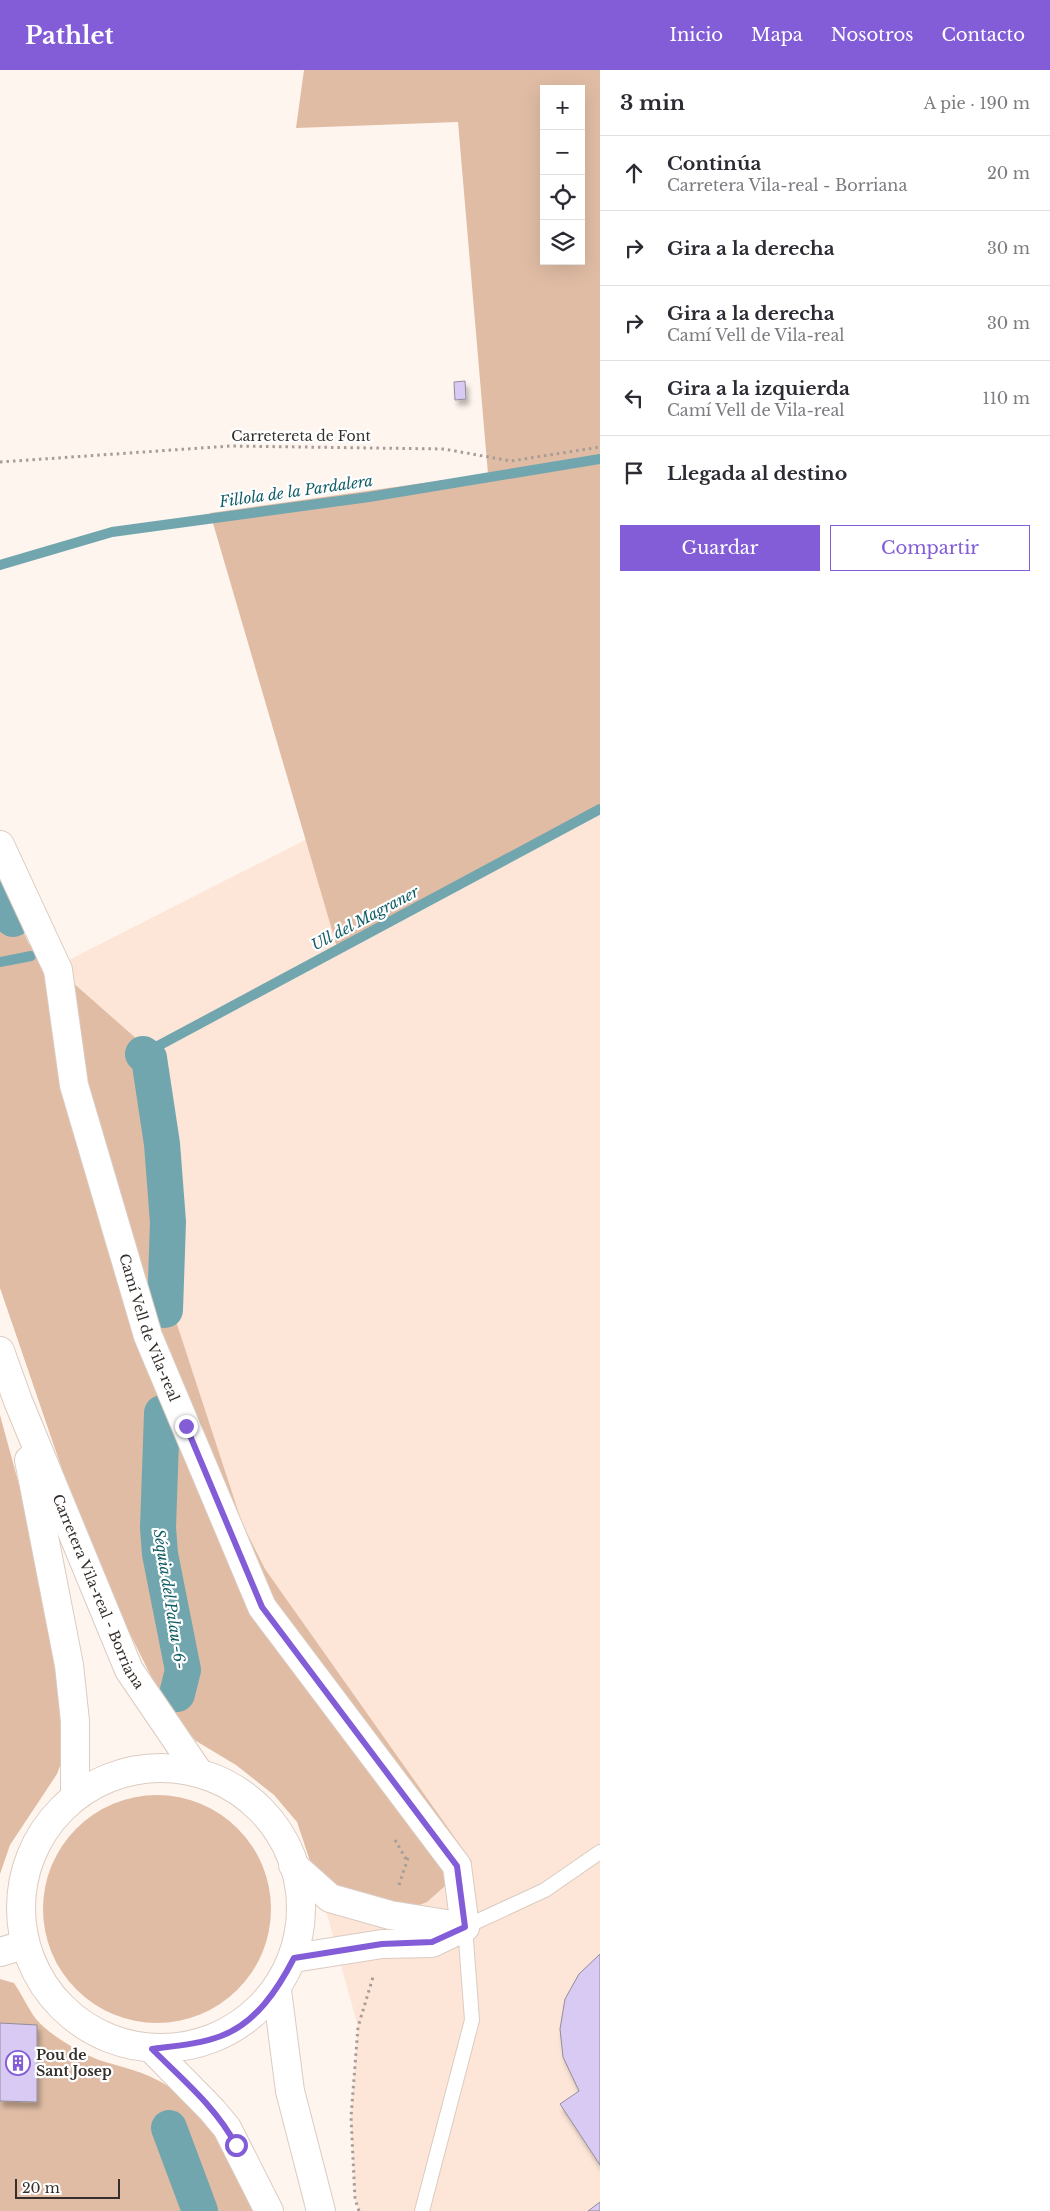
<!DOCTYPE html>
<html lang="es">
<head>
<meta charset="utf-8">
<style>
	:root { --surface:#fff; --page:#f2f2f3; --text:#2b2b33; --muted:#7c7c81; --line:#e1e1e2; --accent:#835dd7 }
	body { margin:0; font-family:"Libre Baskerville",serif; background:var(--page); color:var(--text) }
	.controls { position:absolute; right:15px; top:15px; display:grid; overflow:hidden; border-radius:0px; box-shadow:0 5px 20px #0002 }
	.controls button { width:45px; height:45px; display:grid; place-items:center; padding:0; border:0; border-bottom:1px solid var(--line); background:var(--surface); color:var(--text); font:25px sans-serif }
	.scale { position:absolute; left:15px; bottom:12px; width:105px; box-sizing:border-box; padding-left:5px; border:2px solid #352f2b; border-top:0; font-size:14px; line-height:18px; white-space:nowrap; color:#352f2b; -webkit-text-stroke:4px #fff; paint-order:stroke }
	.stop { position:absolute; width:15px; height:15px; margin:-11px; border:4px solid #835dd7; border-radius:50%; background:#fff }
	.stop.end { background:#835dd7; border-color:#fff; box-shadow:0 1px 5px #0008 }
	.list { margin:0; padding:0; list-style:none }
	h2 { display:flex; justify-content:space-between; align-items:center; height:65px; margin:0; padding:0 20px; font-size:21px }
	h2 small { font-size:16px; font-weight:400; color:var(--muted) }
	.list li { display:grid; grid-template-columns:32px 1fr auto; gap:15px; align-items:center; box-sizing:border-box; height:75px; padding:0 20px; border-top:1px solid var(--line) }
	.list b { display:block; font-size:19px; white-space:nowrap }
	.list p { margin:0; font-size:16px; white-space:nowrap; color:var(--muted) }
	.list em { font-size:16px; font-style:normal; color:var(--muted) }
	.actions { display:flex; gap:10px; padding:15px 20px }
	.actions a { flex:1; padding:11px 0; border:1px solid var(--accent); border-radius:0px; text-align:center; font-size:18px; color:var(--accent) }
	.actions .main { background:var(--accent); color:#fff }
	.icon { flex:none; width:28px; height:28px; fill:none; stroke:currentColor; stroke-width:2; stroke-linecap:round; stroke-linejoin:round }
	.map { position:relative; flex:none; width:600px; height:2141px; overflow:hidden }
	header { display:flex; align-items:center; gap:30px; box-sizing:border-box; height:70px; padding:0 25px; background:var(--accent); color:#fff }
	header strong { font-size:24px }
	nav { display:flex; gap:28px; margin-inline-start:auto; font-size:18px }
	main { display:flex }
	aside { flex:1; background:var(--surface) }
	.map>svg:first-child { display:block }
</style>
</head>
<body>
<header>
<strong>Pathlet</strong>
<nav><a>Inicio</a><a>Mapa</a><a>Nosotros</a><a>Contacto</a></nav>
</header>
<main>
<div class="map">
<svg width="600" height="2141" viewBox="0 0 600 2141">
	<defs>
		<filter id="shadow"><feDropShadow dx="3" dy="5.5" stdDeviation="2.5" flood-color="#0004"/></filter>
	</defs>
	<rect width="100%" height="100%" fill="#fff5ef"/>
	<path fill="#fde6d7" d="M 600,620 L 600,2141 L 359,2141 L 355,2129 L 351,2047 L 358,1957 L 295,1728 L 0,925 Z"/>
	<g fill="#e0bca4" fill-rule="evenodd">
		<path d="M 304,0 L 600,0 L 600,743 L 339,884 L 210,443 L 488,404 L 458,52 L 296,58 ZM 544,19 L 581,19 L 581,191 L 544,191 Z"/>
		<path d="M 0,812 L 29,874 L 147,978 L 152,985 L 167,1072 L 175,1151 L 172,1239 L 242,1453 L 265,1499 L 472,1792 L 427,1832 L 409,1839 L 329,1818 L 310,1791 L 297,1752 L 274,1725 L 236,1695 L 196,1671 L 171,1642 L 155,1614 L 127,1558 L 64,1405 L 0,1218 Z"/>
		<path d="M 0,1345 L 27,1444 L 63,1621 L 61,1693 L 57,1704 L 10,1775 L 0,1804 Z"/>
		<circle cx="157" cy="1839" r="114"/>
		<path d="M 0,1909 L 14,1913 C 21,1923 26,1934 33,1945 C 45,1963 82,1984 102,1991 C 123,1997 144,2002 163,2013 C 209,2040 232,2094 253,2141 L 0,2141 Z"/>
	</g>
	<g fill="none" stroke-linecap="round" stroke-linejoin="round">
		<g stroke="#71a6af" stroke-width="10">
			<path d="M 0,495 L 112,462 L 369,427 L 600,389"/>
			<path d="M 0,892 L 31,886"/>
			<path d="M 143,984 L 600,739"/>
		</g>
		<g stroke="#71a6af" stroke-width="36">
			<path d="M 0,821 L 13,849"/>
			<path d="M 143,984 L 149,988 L 162,1074 L 168,1152 L 165,1240"/>
			<path d="M 162,1343 L 158,1458 L 160,1484 L 183,1600 L 177,1624"/>
			<path d="M 169,2058 L 200,2141"/>
		</g>
	</g>
	<g fill="#d8caf3" stroke="#918c9b" filter="url(#shadow)">
		<path d="M 465,311 L 466,329 L 455,330 L 454,312 Z"/>
		<path d="M 600,1884 L 600,2095 L 560,2034 L 579,2021 L 563,1987 L 560,1959 L 565,1929 L 579,1904 Z"/>
		<path d="M 0,1953 L 37,1955 L 37,2032 L 0,2031 Z"/>
		<path d="M 600,2132 L 600,2141 L 588,2141 Z"/>
	</g>
	<g fill="none" stroke-linecap="round" stroke-linejoin="round">
		<defs>
			<path id="service" d="M 422,2141 L 472,1950 L 465,1857 L 545,1820 L 600,1782"/>
			<g id="minor">
				<path id="s1" d="M 0,775 L 58,900 L 74,1015 L 148,1266 L 262,1537 L 457,1796 L 465,1857"/>
				<path d="M 293,1795 L 330,1828 L 390,1845 L 465,1857"/>
				<path d="M 0,1882 L 24,1875"/>
				<path d="M 294,1888 L 382,1874 L 432,1873 L 465,1857"/>
			</g>
			<g id="secondary">
				<path id="s2" d="M 0,1281 L 18,1331 L 129,1600 L 197,1700"/>
				<path d="M 29,1390 L 69,1595 L 75,1651 L 75,1724"/>
				<circle cx="161" cy="1838" r="140"/>
				<path d="M 277,1920 L 290,2021 L 321,2141"/>
				<path d="M 152,1979 L 212,2040 L 227,2058 L 269,2141"/>
			</g>
		</defs>
		<use href="#service" stroke="#dbcbc1" stroke-width="16"/>
		<use href="#minor" stroke="#dbcbc1" stroke-width="30"/>
		<use href="#secondary" stroke="#dbcbc1" stroke-width="30"/>
		<g stroke="#a69d98" stroke-width="3" stroke-dasharray="2.5 4" stroke-linecap="butt">
			<path d="M 0,392 L 230,376 L 444,379 L 511,391 L 600,377"/>
			<path d="M 395,1770 L 406,1789"/>
			<path d="M 399,1815 L 408,1788"/>
			<path d="M 359,2141 L 355,2129 L 351,2047 L 358,1957 L 373,1907"/>
		</g>
		<use href="#service" stroke="#fff" stroke-width="14"/>
		<use href="#minor" stroke="#fff" stroke-width="28"/>
		<use href="#secondary" stroke="#fff" stroke-width="28"/>
	</g>
	<g fill="none" stroke-linecap="round" stroke-linejoin="round">
		<path stroke="#835dd7" stroke-width="6" d="M 186,1356 L 262,1537 L 457,1796 L 465,1857 L 432,1872 L 382,1874 L 294,1888 C 278,1919 256,1953 221,1966 C 200,1974 175,1976 152,1979 C 182,2009 216,2037 236,2075"/>
	</g>
	<defs>
		<symbol id="building-ring" viewBox="-11 -11 22 22"><circle r="9.5" fill="#fff" stroke="#835dd7" stroke-width="1.5"/><path d="M-4-6H4V6H1V3H-1V6H-4ZM-2.5-4.3h1.7v1.8h-1.7ZM.8-4.3h1.7v1.8H.8ZM-2.5-1h1.7V.8h-1.7ZM.8-1h1.7V.8H.8Z" fill="#835dd7"/></symbol>
	</defs>
	<g fill-rule="evenodd">
		<use href="#building-ring" x="4" y="1979" width="28" height="28"/>
	</g>
	<g text-anchor="middle" dominant-baseline="central" stroke-width="4.5" stroke-linejoin="round" paint-order="stroke">
		<g font-size="14" fill="#352f2b" stroke="#fff">
			<text x="301" y="366">Carretereta de Font</text>
			<text stroke="none"><textPath href="#s1" startOffset="508">Camí Vell de Vila-real</textPath></text>
			<text stroke="none"><textPath href="#s2" startOffset="260">Carretera Vila-real - Borriana</textPath></text>
		</g>
		<g font-size="14" font-weight="bold" fill="#352f2b" stroke="#fff" text-anchor="start">
			<text x="36" y="1985">Pou de<tspan x="36" dy="16">Sant Josep</tspan></text>
		</g>
		<g font-size="15" font-style="italic" fill="#105c67" stroke="#fff">
			<text transform="translate(296 421) rotate(-8)">Fillola de la Pardalera</text>
			<text transform="translate(365 848) rotate(-28)">Ull del Magraner</text>
			<text transform="translate(170 1529) rotate(81)">Séquia del Palau -6-</text>
		</g>
	</g>
</svg>
<div class="controls">
<button>+</button>
<button>−</button>
<button><svg class="icon" aria-label="locate" viewBox="0 0 24 24"><circle cx="12" cy="12" r="6"/><path d="M12 2v4M12 18v4M2 12h4M18 12h4"/></svg></button>
<button><svg class="icon" aria-label="layers" viewBox="0 0 24 24"><path d="M12 4l9 5-9 5-9-5zM3 14l9 5 9-5"/></svg></button>
</div>
<div class="scale">20 m</div>
<div class="stop" style="left:236px;top:2075px"></div>
<div class="stop end" style="left:186px;top:1356px"></div>
</div>
<aside>
<h2>3 min<small>A pie · 190 m</small></h2>
<ul class="list">
<li><svg class="icon" aria-label="ahead" viewBox="0 0 24 24"><path d="M12 20V5M6 11l6-6 6 6"/></svg><div><b>Continúa</b><p>Carretera Vila-real - Borriana</p></div><em>20 m</em></li>
<li><svg class="icon" aria-label="right" viewBox="0 0 24 24"><path d="M7 20v-9h11M14 6l5 5-5 5"/></svg><div><b>Gira a la derecha</b></div><em>30 m</em></li>
<li><svg class="icon" aria-label="right" viewBox="0 0 24 24"><path d="M7 20v-9h11M14 6l5 5-5 5"/></svg><div><b>Gira a la derecha</b><p>Camí Vell de Vila-real</p></div><em>30 m</em></li>
<li><svg class="icon" aria-label="left" viewBox="0 0 24 24"><path d="M17 20v-9H6M10 6l-5 5 5 5"/></svg><div><b>Gira a la izquierda</b><p>Camí Vell de Vila-real</p></div><em>110 m</em></li>
<li><svg class="icon" aria-label="arrive" viewBox="0 0 24 24"><path d="M6 21V4h12l-3 4 3 4H6"/></svg><div><b>Llegada al destino</b></div></li>
</ul>
<div class="actions"><a class="main">Guardar</a><a>Compartir</a></div>
</aside>
</main>
</body>
</html>
